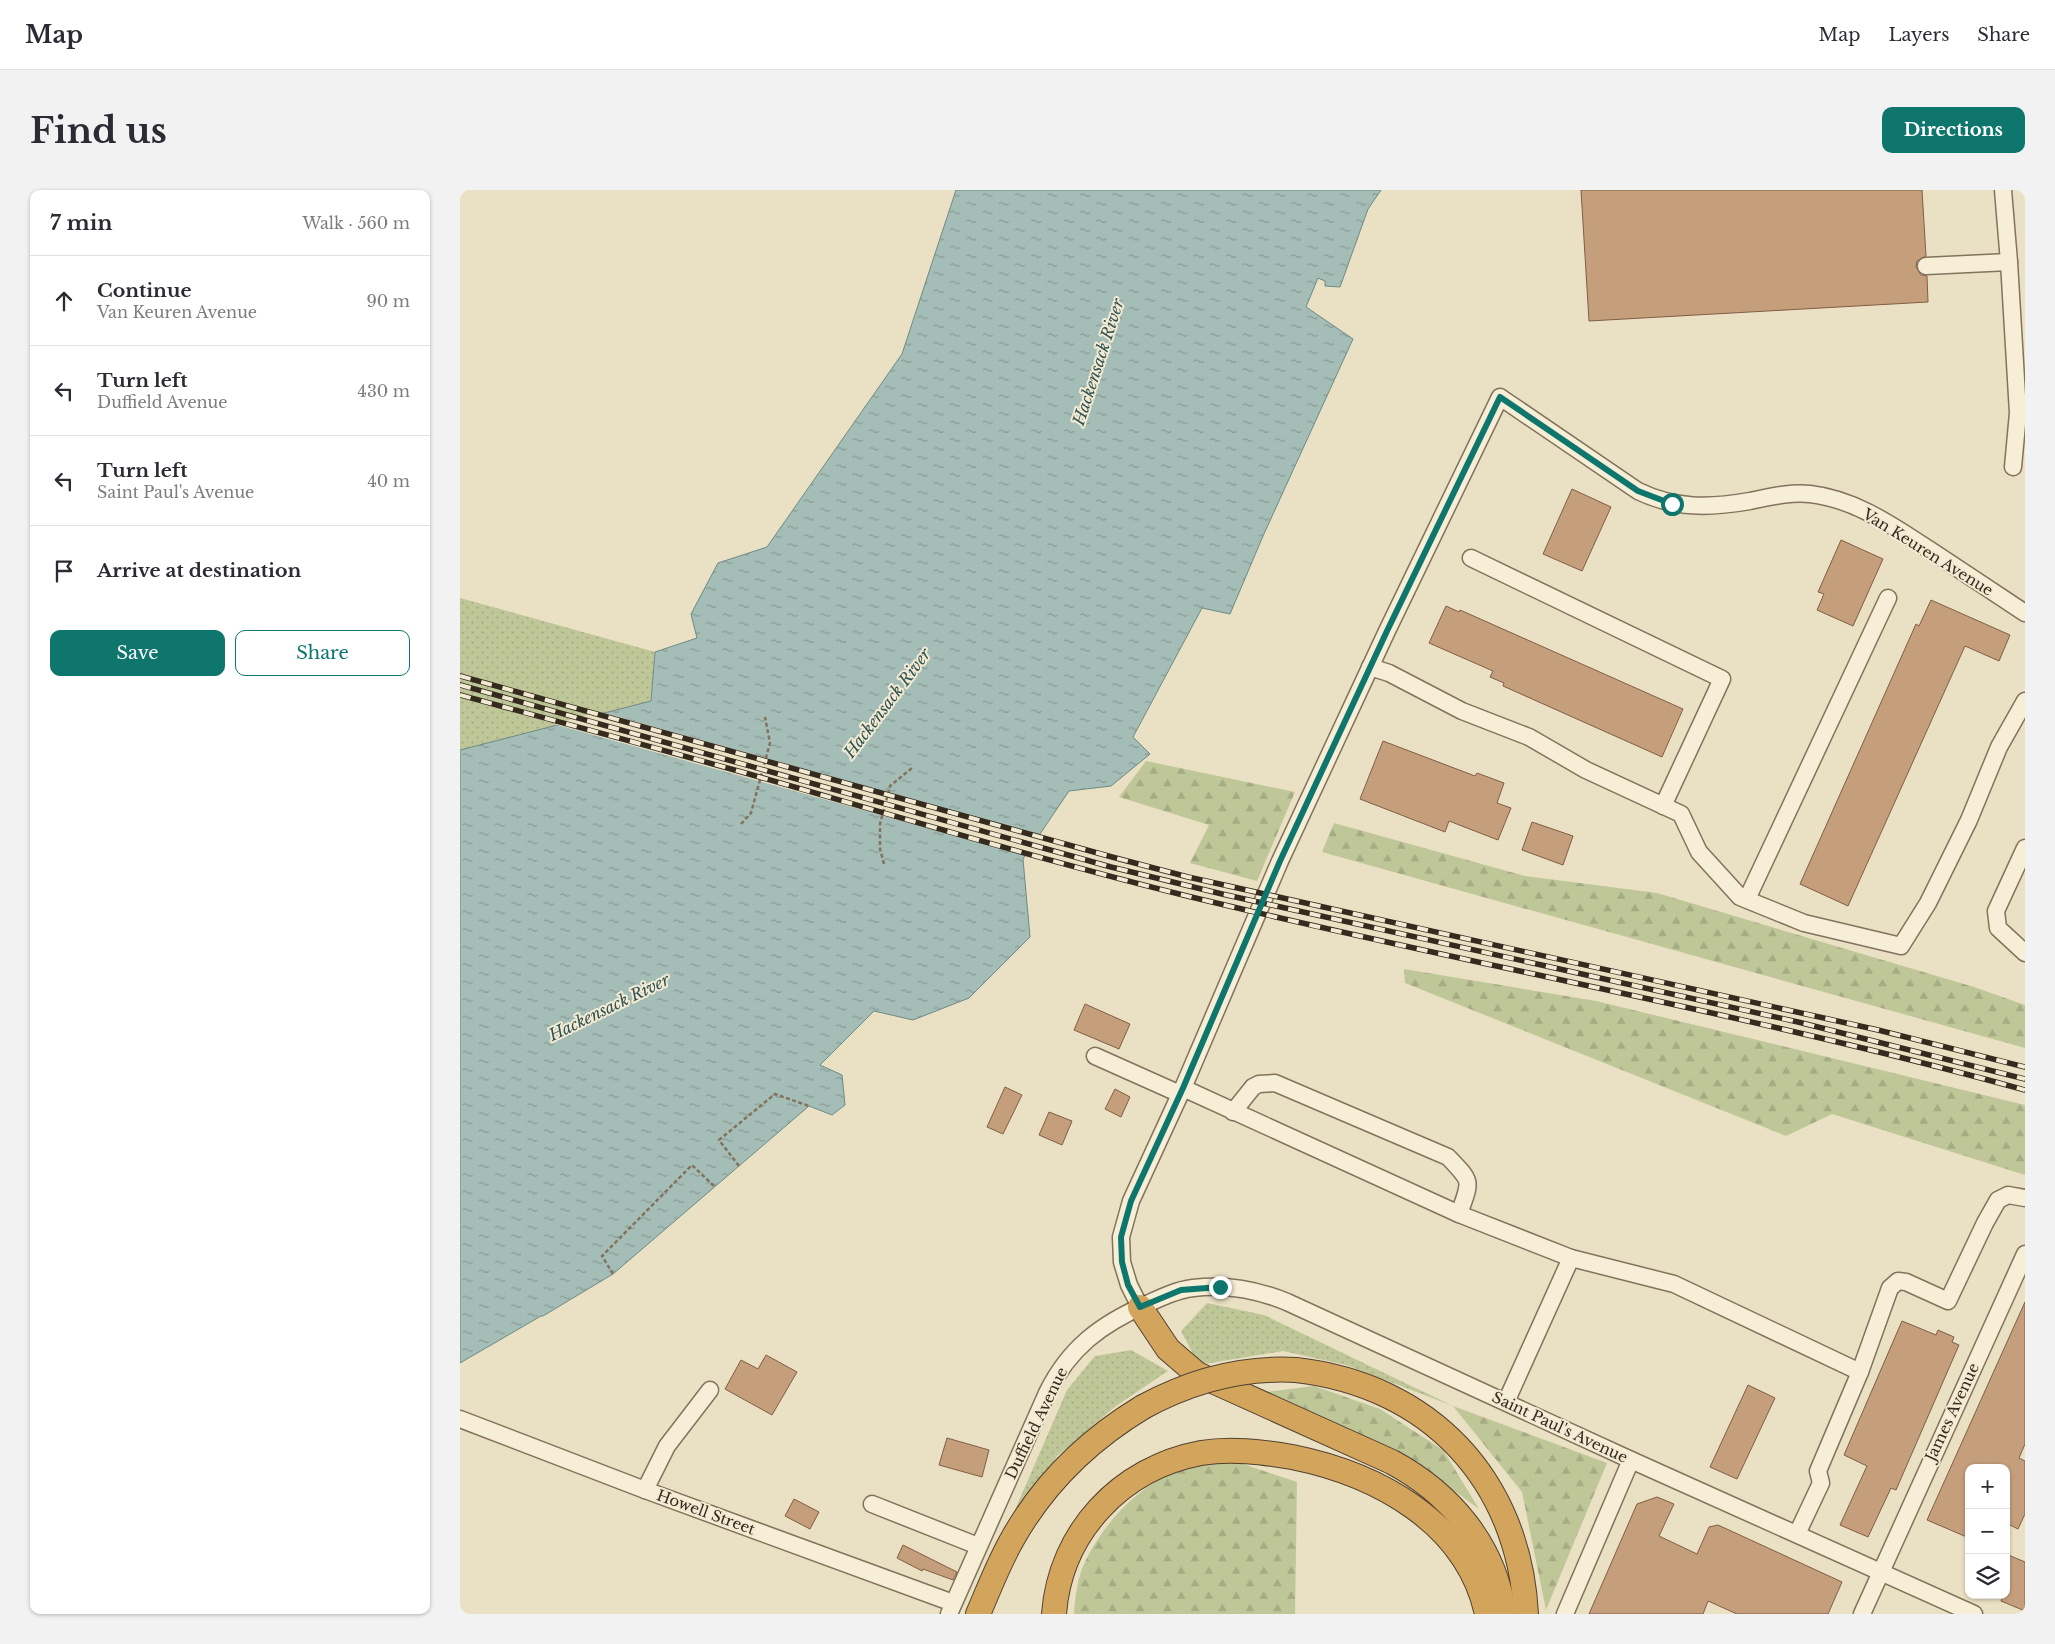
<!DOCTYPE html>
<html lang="en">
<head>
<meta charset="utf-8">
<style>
	:root { --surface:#fff; --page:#f2f2f3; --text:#2b2b33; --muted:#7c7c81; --line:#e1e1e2; --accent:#0f766e }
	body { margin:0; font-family:"Libre Baskerville",serif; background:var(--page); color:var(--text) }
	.controls { position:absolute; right:15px; bottom:15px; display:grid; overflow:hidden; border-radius:10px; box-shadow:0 1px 4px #0004 }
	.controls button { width:45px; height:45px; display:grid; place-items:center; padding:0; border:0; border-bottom:1px solid var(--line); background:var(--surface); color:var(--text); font:25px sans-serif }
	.stop { position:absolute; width:15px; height:15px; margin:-11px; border:4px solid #0f766e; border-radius:50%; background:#fff }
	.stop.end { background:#0f766e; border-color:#fff; box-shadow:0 1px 5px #0008 }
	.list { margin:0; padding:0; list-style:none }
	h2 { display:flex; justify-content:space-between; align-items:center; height:65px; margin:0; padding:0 20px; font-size:21px }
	h2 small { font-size:16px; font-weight:400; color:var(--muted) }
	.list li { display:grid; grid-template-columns:32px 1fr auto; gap:15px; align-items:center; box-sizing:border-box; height:90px; padding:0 20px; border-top:1px solid var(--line) }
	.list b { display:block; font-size:19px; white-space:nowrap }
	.list p { margin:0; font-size:16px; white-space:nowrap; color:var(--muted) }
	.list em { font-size:16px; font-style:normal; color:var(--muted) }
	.actions { display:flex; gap:10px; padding:15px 20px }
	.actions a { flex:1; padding:11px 0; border:1px solid var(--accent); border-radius:10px; text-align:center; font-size:18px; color:var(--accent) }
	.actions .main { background:var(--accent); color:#fff }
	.icon { flex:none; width:28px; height:28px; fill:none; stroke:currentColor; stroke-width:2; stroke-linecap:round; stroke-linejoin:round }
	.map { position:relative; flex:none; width:1565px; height:1424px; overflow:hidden; border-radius:10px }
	header { display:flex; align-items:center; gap:30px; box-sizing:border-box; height:70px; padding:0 25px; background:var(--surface); border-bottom:1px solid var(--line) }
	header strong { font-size:24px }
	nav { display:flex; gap:28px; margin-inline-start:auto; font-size:18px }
	.intro { display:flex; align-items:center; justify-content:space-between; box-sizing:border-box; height:120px; padding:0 30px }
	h1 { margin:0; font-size:35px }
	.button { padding:12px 22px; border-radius:10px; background:var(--accent); color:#fff; font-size:18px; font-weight:700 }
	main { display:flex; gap:30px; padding:0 30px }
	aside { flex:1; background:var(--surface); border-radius:10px; box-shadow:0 1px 4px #0004 }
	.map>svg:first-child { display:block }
</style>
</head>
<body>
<header>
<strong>Map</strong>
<nav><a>Map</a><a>Layers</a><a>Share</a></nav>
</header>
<div class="intro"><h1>Find us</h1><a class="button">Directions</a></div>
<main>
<aside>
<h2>7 min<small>Walk · 560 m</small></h2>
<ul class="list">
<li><svg class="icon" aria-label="ahead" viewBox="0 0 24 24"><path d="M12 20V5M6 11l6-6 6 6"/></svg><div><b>Continue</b><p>Van Keuren Avenue</p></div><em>90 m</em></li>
<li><svg class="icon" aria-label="left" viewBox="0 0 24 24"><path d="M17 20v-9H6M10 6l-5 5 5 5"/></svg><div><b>Turn left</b><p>Duffield Avenue</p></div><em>430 m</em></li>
<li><svg class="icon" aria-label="left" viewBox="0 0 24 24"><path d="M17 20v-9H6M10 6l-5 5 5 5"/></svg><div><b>Turn left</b><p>Saint Paul's Avenue</p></div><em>40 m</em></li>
<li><svg class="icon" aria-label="arrive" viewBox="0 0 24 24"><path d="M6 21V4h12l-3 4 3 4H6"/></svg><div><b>Arrive at destination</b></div></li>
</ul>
<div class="actions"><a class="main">Save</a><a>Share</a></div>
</aside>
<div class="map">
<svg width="1565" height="1424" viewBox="0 0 1565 1424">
	<defs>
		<pattern id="grass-dots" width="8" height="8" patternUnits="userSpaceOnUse" patternTransform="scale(1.25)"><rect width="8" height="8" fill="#bfc798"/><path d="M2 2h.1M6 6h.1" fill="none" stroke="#a5ab83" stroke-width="1.8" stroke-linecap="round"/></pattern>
		<pattern id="forest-firs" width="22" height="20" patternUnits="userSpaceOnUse" patternTransform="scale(1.25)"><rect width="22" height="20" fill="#bfc798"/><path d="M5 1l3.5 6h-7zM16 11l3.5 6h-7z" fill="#a5ab83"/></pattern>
		<pattern id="water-ripples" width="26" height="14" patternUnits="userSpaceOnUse" patternTransform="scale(1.25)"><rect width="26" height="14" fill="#a5bdb7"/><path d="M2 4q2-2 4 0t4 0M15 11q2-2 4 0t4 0" fill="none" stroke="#879a94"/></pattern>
	</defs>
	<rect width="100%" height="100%" fill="#eae0c3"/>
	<g fill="url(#grass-dots)">
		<path d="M 0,408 L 195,462 L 191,511 L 0,565 Z"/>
		<path d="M 747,1113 L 804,1125 L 993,1216 L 886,1175 L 823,1161 L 739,1175 L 721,1141 Z"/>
		<path d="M 671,1160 L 708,1181 L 656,1216 L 597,1266 L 544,1345 L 607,1200 L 635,1166 Z"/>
	</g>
	<g fill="url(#forest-firs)">
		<path d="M 686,571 L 835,602 L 797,691 L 730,673 L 749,635 L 659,607 Z"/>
		<path d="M 874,633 L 1065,686 L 1197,703 L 1514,797 L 1565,815 L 1565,858 L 862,662 Z"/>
		<path d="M 944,779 L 1136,811 L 1565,915 L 1565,985 L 1372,924 L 1326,946 L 945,793 Z"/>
		<path d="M 854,1196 L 920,1219 L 983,1260 L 1019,1319 L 950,1268 L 806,1202 Z"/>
		<path d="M 993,1216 L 1147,1273 L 1086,1420 L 1062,1302 Z"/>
		<path d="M 777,1272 L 837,1292 L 835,1424 L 614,1424 C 615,1409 617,1392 622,1379 C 638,1340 673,1300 713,1282 C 732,1274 756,1273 777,1272 Z"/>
	</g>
	<path fill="url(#water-ripples)" stroke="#6d8a85" d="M 496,0 L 921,0 L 908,19 L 880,97 L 865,96 L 865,91 L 858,88 L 846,117 L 893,149 L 803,346 L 770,424 L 742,418 L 673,547 L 690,564 L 651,596 L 609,601 L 563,669 L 570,747 L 509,808 L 453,830 L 414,821 L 360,875 L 382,885 L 385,915 L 372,925 L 349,916 L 153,1084 L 83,1126 L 81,1126 L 0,1173 L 0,560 L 191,511 L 195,462 L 237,448 L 231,424 L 258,373 L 307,357 L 442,164 Z"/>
	<path fill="#eae0c3" d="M 139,522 L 159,527 L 582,646 L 568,666 L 94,534 Z"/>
	<g fill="#c59e7c" stroke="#805e44">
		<path d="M 1121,0 L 1462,0 L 1466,66 L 1457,71 L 1456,77 L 1461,85 L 1467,86 L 1468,112 L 1129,131 Z"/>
		<path d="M 1112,299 L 1151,317 L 1122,381 L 1083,364 Z"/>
		<path d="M 1381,350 L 1423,369 L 1393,436 L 1357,420 L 1364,404 L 1358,402 Z"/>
		<path d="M 1471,410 L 1550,445 L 1539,471 L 1505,456 L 1388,716 L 1340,694 L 1456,434 L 1459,436 Z"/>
		<path d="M 986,416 L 999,422 L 1000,420 L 1223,519 L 1202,567 L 1043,496 L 1044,493 L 1030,487 L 1033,481 L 969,453 Z"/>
		<path d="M 923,551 L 1015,586 L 1017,583 L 1044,593 L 1037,613 L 1051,618 L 1038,650 L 989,631 L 985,642 L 900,609 Z"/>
		<path d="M 1072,632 L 1113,646 L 1103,675 L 1062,660 Z"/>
		<path d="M 625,814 L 670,834 L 659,859 L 614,840 Z"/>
		<path d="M 545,897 L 562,905 L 543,944 L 527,937 Z"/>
		<path d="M 655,899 L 670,907 L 661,927 L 645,919 Z"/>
		<path d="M 589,922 L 612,931 L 602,955 L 579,945 Z"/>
		<path d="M 1565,1112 L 1565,1254 L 1559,1268 L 1565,1271 L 1565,1324 L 1558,1339 L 1546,1333 L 1546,1278 L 1509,1278 L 1509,1348 L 1467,1330 Z"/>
		<path d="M 1442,1131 L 1476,1145 L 1478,1140 L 1494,1147 L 1492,1152 L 1499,1155 L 1436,1300 L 1431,1298 L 1408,1347 L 1380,1335 L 1407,1276 L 1384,1265 Z"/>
		<path d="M 306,1165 L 337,1182 L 312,1225 L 265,1199 L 281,1170 L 298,1179 Z"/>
		<path d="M 1288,1195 L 1315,1208 L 1277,1289 L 1250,1277 Z"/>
		<path d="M 487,1248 L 529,1260 L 522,1287 L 479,1275 Z"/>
		<path d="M 1197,1307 L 1214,1314 L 1199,1346 L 1237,1364 L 1249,1337 L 1258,1335 L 1382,1392 L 1368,1424 L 1277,1424 L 1248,1411 L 1243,1424 L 1129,1424 L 1177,1314 Z"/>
		<path d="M 334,1309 L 359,1322 L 350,1339 L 325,1326 Z"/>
		<path d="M 443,1355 L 497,1382 L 493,1390 L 463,1379 L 462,1381 L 437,1368 Z"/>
		<path d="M 1546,1364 L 1565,1372 L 1565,1421 L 1541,1411 L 1543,1405 L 1546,1405 Z"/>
	</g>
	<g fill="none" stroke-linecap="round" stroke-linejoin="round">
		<defs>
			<g id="minor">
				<path d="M 1543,0 L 1549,72"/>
				<path d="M 1466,76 L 1549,72 L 1558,223 L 1553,277"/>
				<path d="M 1011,368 L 1262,489 L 1203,616"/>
				<path d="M 910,477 L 929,483 L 1002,521 L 1069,547 L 1126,580 L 1221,624 L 1239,662 L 1280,707 L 1344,733 L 1441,756 L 1468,713 L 1509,630 L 1539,557 L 1565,511"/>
				<path d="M 1565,658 L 1536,721 L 1538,738 L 1565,763"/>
				<path d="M 1287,709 L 1428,408"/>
				<path d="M 635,866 L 720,904"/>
				<path d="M 723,898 L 999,1024 L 1111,1068 L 1214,1094 L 1400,1182"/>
				<path d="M 773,922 L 793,897 L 799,894 L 815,893 L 988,967 C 1013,993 1011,990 999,1024"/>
				<path d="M 680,1117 L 669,1095 L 662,1072 L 661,1047 L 671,1011 L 723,898 L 820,671 L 927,441 L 1040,207 L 1178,301 C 1215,319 1250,318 1290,311 C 1310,307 1329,302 1350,304 C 1395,309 1433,336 1470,360 C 1502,381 1533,402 1565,423"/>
				<path d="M 1046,1212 L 1111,1068"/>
				<path d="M 0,1229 L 185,1300 L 493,1413"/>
				<path d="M 185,1300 L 207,1256 L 250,1200"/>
				<path d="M 412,1314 L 518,1356"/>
				<path d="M 1337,1344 L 1361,1293 L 1358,1281 L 1400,1182 L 1430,1098 L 1438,1091 L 1446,1092 L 1488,1111 L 1525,1033 L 1538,1010 L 1548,1005 L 1565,1008"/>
				<path d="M 489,1424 L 587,1203 C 609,1158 641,1134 687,1114 C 702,1107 717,1100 733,1098 C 765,1094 798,1100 827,1112 L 1171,1270 L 1514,1424"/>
				<path d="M 1105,1424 L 1171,1270"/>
				<path d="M 1402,1424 L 1565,1064"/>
			</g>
			<g id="highway">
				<path d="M 680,1117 L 708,1159 L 737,1184 L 932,1272 C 991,1304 1035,1356 1044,1424"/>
				<path d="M 836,1180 C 969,1195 1059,1289 1066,1424"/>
				<path d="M 518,1424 C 529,1399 539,1372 553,1348 C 584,1293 630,1249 683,1217"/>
				<path d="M 594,1424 C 600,1342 661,1278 741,1263 C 771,1258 802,1262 832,1267 C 917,1284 1007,1332 1027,1424"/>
			</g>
		</defs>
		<use href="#minor" stroke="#83725c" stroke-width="19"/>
		<use href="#highway" stroke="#514130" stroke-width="26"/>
		<g stroke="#83725c" stroke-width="2.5" stroke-dasharray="4 2.5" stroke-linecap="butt">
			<path d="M 281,634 L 291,623 L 310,553 L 305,527"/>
			<path d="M 424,674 L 420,659 L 420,634 L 430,596 L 452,578"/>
			<path d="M 279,976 L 259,950 L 315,904 L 349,916"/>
			<path d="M 153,1084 L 142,1066 L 232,975 L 255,997"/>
		</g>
		<use href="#minor" stroke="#f6eed6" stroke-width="16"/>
		<use href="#highway" stroke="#d3a45b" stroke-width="24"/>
		<defs>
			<g id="rail">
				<path d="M 0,486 L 652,667 L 728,687 L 1418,840 L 1565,877"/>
				<path d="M 0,495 L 651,677 L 762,704 L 1338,832 L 1565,889"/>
				<path d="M 0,505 C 96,531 193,557 289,584 C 432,625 575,668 719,704 C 1000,773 1286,823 1565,900"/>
			</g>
		</defs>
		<use href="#rail" stroke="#342a1e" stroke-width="5.5"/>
		<use href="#rail" stroke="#f2ead2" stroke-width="4" stroke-dasharray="11" stroke-linecap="butt"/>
		<defs>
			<path id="highway-bridge" d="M 683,1217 C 731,1191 781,1177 836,1180"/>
		</defs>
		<use href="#highway-bridge" stroke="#514130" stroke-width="26" stroke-linecap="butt"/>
		<use href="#highway-bridge" stroke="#d3a45b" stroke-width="24"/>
	</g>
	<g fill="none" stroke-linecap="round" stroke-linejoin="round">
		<path stroke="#0f766e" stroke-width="6" d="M 760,1097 L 721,1100 L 680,1117 L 668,1095 L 662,1072 L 661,1047 L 671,1011 L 723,898 L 820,671 L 927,441 L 1040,207 L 1178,301 L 1212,314"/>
	</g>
	<g text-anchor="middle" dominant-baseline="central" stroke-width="4" stroke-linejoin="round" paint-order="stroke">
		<g font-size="15" fill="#342a1e" stroke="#f2ead2">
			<text transform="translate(1468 362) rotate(32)">Van Keuren Avenue</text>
			<text transform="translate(1492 1222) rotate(-65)">James Avenue</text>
			<text transform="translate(576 1233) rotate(-64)">Duffield Avenue</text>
			<text transform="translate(1100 1237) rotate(25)">Saint Paul's Avenue</text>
			<text transform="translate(246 1322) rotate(20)">Howell Street</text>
		</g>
		<g font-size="16" font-style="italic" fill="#2f5252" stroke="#f2ead2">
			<text transform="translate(638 172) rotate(-72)">Hackensack River</text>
			<text transform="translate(427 513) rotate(-53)">Hackensack River</text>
			<text transform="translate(149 817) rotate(-26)">Hackensack River</text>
		</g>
	</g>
</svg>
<div class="controls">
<button>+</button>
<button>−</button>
<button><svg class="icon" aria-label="layers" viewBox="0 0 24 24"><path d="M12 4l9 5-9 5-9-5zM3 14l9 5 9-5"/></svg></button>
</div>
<div class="stop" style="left:1212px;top:314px"></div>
<div class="stop end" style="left:760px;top:1097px"></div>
</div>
</main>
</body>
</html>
